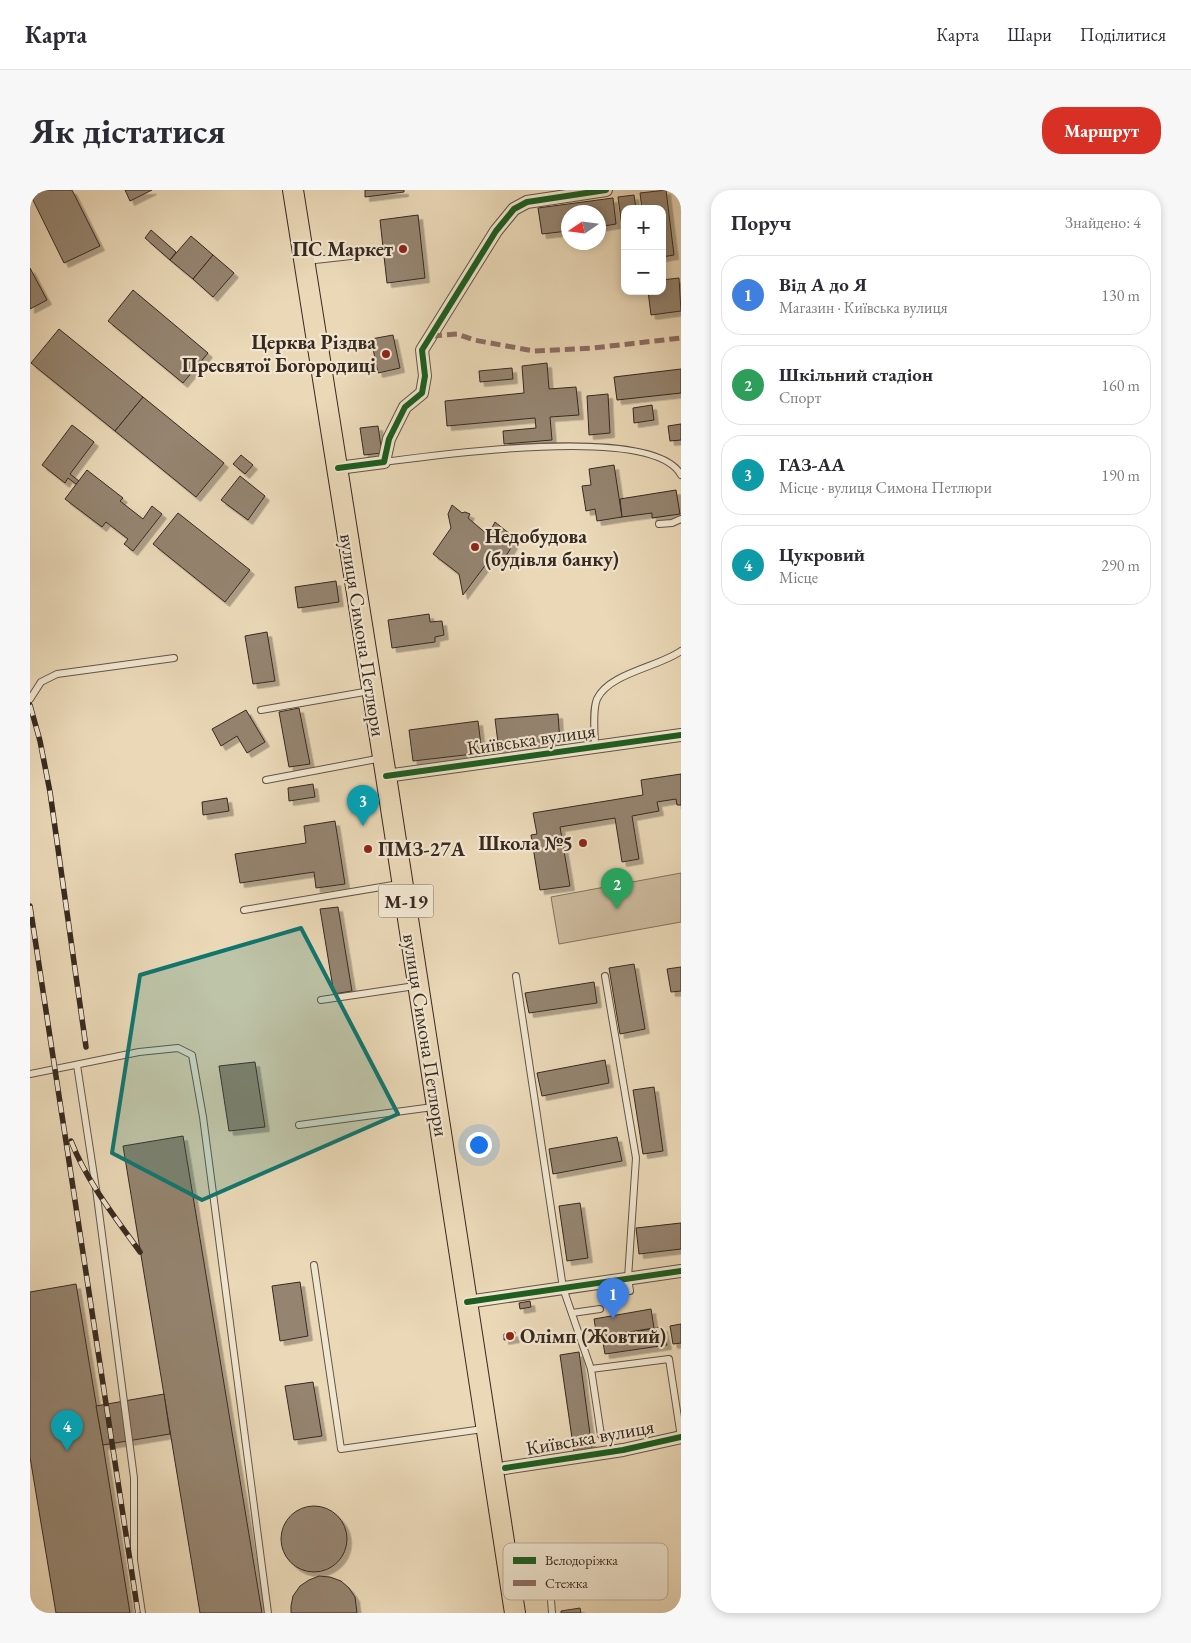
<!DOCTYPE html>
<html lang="uk">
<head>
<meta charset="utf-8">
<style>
	:root { --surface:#fff; --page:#f7f7f7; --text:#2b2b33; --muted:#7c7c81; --line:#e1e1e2; --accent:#d93025 }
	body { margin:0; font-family:"EB Garamond",serif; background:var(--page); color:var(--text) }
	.controls { position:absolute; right:15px; top:15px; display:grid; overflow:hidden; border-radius:10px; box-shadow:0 2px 8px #0003 }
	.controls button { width:45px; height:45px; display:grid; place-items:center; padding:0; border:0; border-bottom:1px solid var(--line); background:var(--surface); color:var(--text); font:25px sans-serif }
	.compass { position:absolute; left:531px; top:15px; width:45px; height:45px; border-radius:50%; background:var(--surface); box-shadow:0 2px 8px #0003; rotate:257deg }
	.you { position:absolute; left:448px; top:954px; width:18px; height:18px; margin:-12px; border:4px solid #fff; border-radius:50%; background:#1a73e8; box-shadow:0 0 0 8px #1a73e833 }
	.badge { display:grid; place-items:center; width:32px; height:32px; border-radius:50%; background:var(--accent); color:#fff; font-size:16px; font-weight:700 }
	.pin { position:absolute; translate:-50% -41px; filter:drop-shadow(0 1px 2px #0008) }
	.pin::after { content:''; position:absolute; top:26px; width:18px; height:15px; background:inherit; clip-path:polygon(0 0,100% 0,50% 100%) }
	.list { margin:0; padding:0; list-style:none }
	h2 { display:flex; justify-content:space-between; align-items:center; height:65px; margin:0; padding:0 20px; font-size:21px }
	h2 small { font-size:16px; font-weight:400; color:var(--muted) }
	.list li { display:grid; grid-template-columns:32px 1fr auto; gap:15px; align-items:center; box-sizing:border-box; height:80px; margin:0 10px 10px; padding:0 10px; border:1px solid var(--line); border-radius:20px }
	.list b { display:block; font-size:19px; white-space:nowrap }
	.list p { margin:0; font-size:16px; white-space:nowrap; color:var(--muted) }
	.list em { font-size:16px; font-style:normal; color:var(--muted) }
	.map { position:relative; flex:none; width:651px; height:1423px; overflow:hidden; border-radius:20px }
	header { display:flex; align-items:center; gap:30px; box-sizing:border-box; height:70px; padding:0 25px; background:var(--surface); border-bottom:1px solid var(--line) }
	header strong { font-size:24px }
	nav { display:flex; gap:28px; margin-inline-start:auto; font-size:18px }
	.intro { display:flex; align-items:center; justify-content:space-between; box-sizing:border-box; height:120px; padding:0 30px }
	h1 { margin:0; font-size:35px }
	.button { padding:12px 22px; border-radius:20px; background:var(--accent); color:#fff; font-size:18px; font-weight:700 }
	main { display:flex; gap:30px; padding:0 30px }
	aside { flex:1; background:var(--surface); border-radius:20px; box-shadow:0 2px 8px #0003 }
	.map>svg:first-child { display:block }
</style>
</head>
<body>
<header>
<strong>Карта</strong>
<nav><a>Карта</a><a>Шари</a><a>Поділитися</a></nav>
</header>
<div class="intro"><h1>Як дістатися</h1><a class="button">Маршрут</a></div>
<main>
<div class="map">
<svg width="651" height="1423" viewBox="0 0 651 1423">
	<defs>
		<filter id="shadow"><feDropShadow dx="4.5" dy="4.5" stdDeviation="0" flood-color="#0004"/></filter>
	</defs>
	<rect width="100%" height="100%" fill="#ead8b7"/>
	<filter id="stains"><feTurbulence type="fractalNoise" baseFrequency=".004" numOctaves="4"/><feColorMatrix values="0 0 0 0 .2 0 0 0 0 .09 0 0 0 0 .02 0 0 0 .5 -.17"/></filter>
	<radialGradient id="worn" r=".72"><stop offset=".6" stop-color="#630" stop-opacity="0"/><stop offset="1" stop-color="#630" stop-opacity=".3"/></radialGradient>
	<path fill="#ccba9d" stroke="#82725e" d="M 651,683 L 651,732 L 529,754 L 521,707 Z"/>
	<g fill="#95846f" stroke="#382920" filter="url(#shadow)">
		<path d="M 0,0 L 42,0 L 70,56 L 34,73 L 0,4 Z"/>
		<path d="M 95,0 L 122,0 L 100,11 Z"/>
		<path d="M 335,0 L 374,0 L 374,2 L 335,7 Z"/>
		<path d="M 636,0 L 644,65 L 632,67 L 632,19 L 612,19 L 610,3 Z"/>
		<path d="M 604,5 L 606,19 L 595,19 L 595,37 L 592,37 L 588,7 Z"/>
		<path d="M 583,8 L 586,34 L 568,37 L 568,22 L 538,22 L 538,41 L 512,44 L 508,18 Z"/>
		<path d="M 388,25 L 395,88 L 357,93 L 350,30 Z"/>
		<path d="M 121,40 L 146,62 L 140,70 L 115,48 Z"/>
		<path d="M 161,46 L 183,65 L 163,89 L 140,70 Z"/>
		<path d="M 183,65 L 204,83 L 183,107 L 163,89 Z"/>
		<path d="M 0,78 L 17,110 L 0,119 Z"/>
		<path d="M 649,88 L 651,121 L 621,125 L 618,101 L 632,101 L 632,90 Z"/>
		<path d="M 103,100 L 178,163 L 153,193 L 78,131 Z"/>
		<path d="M 29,139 L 113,207 L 85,241 L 1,173 Z"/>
		<path d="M 363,145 L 370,178 L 348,183 L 341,149 Z"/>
		<path d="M 517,173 L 519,199 L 546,197 L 549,225 L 520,227 L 522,250 L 474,254 L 473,241 L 506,238 L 505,228 L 417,236 L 415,211 L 494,203 L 492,176 Z"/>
		<path d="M 482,178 L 483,189 L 450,192 L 449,181 Z"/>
		<path d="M 651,179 L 651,203 L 587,210 L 584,187 Z"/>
		<path d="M 578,204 L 580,243 L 559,245 L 557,206 Z"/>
		<path d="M 113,207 L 194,273 L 166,307 L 85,241 Z"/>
		<path d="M 622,215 L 624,230 L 604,233 L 603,218 Z"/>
		<path d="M 651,234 L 651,250 L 640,251 L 638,236 Z"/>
		<path d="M 42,235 L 64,252 L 40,284 L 49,291 L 46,294 L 38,288 L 35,293 L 12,275 Z"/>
		<path d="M 348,236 L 352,263 L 334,265 L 330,238 Z"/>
		<path d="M 211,265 L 223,275 L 215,284 L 203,274 Z"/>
		<path d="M 584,275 L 592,327 L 567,331 L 565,319 L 556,321 L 552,296 L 561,295 L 559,279 Z"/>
		<path d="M 57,280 L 93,308 L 90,311 L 113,329 L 122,316 L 132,324 L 103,361 L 94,354 L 98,349 L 76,332 L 72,337 L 35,309 Z"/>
		<path d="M 210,286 L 235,306 L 218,330 L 191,310 Z"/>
		<path d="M 646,300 L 650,324 L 622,328 L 622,323 L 592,327 L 590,309 Z"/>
		<path d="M 422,315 L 432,323 L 435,322 L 440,324 L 438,328 L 458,345 L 465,332 L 486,349 L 471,375 L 460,369 L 433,405 L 429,384 L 403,364 L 421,338 L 418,324 Z"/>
		<path d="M 148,323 L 220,380 L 195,412 L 123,354 Z"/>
		<path d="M 306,391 L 309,412 L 268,418 L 265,397 Z"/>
		<path d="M 399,424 L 400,432 L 412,431 L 414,445 L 405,447 L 405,452 L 362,458 L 358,430 Z"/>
		<path d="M 237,442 L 245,491 L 223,494 L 215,446 Z"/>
		<path d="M 269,518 L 280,574 L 259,577 L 249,522 Z"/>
		<path d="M 216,520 L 235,552 L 217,563 L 207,546 L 191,556 L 182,539 Z"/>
		<path d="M 528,524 L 530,553 L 469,561 L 465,529 Z"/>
		<path d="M 448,531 L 452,563 L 383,571 L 379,540 Z"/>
		<path d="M 651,584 L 651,615 L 647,615 L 646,609 L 627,612 L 629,621 L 602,626 L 609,669 L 592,672 L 585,628 L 530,637 L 540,696 L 510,700 L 501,645 L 507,644 L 503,623 L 613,605 L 611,590 Z"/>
		<path d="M 283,594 L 285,607 L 259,611 L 258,598 Z"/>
		<path d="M 197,608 L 199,621 L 173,625 L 172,612 Z"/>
		<path d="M 305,631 L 315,694 L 286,698 L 284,682 L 210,693 L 205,664 L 276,653 L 274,636 Z"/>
		<path d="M 308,717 L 322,801 L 304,804 L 290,719 Z"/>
		<path d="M 604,774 L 615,839 L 590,844 L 579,778 Z"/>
		<path d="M 651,777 L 651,801 L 641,802 L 637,779 Z"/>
		<path d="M 564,792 L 567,813 L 499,823 L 495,803 Z"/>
		<path d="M 575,870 L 579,893 L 512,906 L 507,883 Z"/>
		<path d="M 225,872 L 235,937 L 199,941 L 189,876 Z"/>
		<path d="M 624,897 L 633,961 L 613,964 L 603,900 Z"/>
		<path d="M 153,946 L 232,1423 L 170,1423 L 93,956 Z"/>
		<path d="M 587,947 L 592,971 L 523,984 L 519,959 Z"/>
		<path d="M 550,1013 L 558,1068 L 537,1071 L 529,1016 Z"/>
		<path d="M 651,1033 L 651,1059 L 609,1064 L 606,1038 Z"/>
		<path d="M 270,1092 L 278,1146 L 250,1151 L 242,1096 Z"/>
		<path d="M 46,1094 L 73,1255 L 100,1423 L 26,1423 L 0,1267 L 0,1102 Z"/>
		<path d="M 500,1111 L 501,1117 L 490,1119 L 489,1113 Z"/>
		<path d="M 621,1119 L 624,1138 L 567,1147 L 564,1129 Z"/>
		<path d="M 651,1134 L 651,1153 L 643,1154 L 640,1136 Z"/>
		<path d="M 633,1137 L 637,1155 L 575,1164 L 572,1147 Z"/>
		<path d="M 485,1142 L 485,1148 L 474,1150 L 474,1144 Z"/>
		<path d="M 549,1162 L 562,1259 L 544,1262 L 530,1165 Z"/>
		<path d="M 283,1192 L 292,1246 L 264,1250 L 255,1196 Z"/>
		<path d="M 134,1204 L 140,1244 L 73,1255 L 66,1216 Z"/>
		<circle cx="284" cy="1349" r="33"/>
		<path d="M 289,1386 L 300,1387 L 311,1391 L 319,1398 L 325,1407 L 327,1423 L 261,1423 L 261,1416 L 263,1406 L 270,1396 L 279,1390 Z"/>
		<path d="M 550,1418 L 551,1423 L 531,1423 L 531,1421 Z"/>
	</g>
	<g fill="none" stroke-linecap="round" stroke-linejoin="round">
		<defs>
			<g id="service">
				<path d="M 276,71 L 321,66"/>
				<path d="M 354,272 C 406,265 624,234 651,285"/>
				<path d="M 629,334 L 642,333 L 651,329"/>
				<path d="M 0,509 L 11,492 L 27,484 L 144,468"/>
				<path d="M 231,520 L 340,501"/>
				<path d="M 565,557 C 565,544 562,521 567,509 C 579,483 629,477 651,461"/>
				<path d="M 236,590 L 352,568"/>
				<path d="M 214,720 L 369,694"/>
				<path d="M 486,786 L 533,1098 L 561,1179 L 571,1245"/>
				<path d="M 575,786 L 606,968 L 598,1088 L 600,1101"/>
				<path d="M 291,810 L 385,796"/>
				<path d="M 47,875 L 66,999 L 104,1288 L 104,1370 L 112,1423"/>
				<path d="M 0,884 L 109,862 L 148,858 L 162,865 L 173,927 L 238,1423"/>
				<path d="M 269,935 L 403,917"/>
				<path d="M 284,1075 L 311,1259 L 453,1239"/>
				<path d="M 542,1123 L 570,1119"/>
				<path d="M 561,1179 L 639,1169 L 651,1247"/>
				<path d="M 521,1410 L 522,1423"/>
			</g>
			<g id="minor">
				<path d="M 308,278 L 354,272 L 359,249 L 375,217 L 392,203 L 395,186 L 392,160 L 466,41 L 484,19 L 497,12 L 576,0"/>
				<path d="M 356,586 L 651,545"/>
				<path d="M 437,1112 L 651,1081"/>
				<path d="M 475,1278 L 593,1260 L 651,1247"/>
			</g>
			<path id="trunk" d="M 263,0 L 356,586 L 485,1423"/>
		</defs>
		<use href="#service" stroke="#645546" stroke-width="8"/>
		<use href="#minor" stroke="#645546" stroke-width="14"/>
		<use href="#trunk" stroke="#382920" stroke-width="22"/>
		<use href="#service" stroke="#f1e6d0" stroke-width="6"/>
		<use href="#minor" stroke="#f1e6d0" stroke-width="12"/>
		<use href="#trunk" stroke="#ead8b7" stroke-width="20"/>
		<defs>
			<g id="rail">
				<path d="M 0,515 L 10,551 L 20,602 L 56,857"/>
				<path d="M 0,716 L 108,1423"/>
				<path d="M 41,951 C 57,992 85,1027 110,1062"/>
			</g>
		</defs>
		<use href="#rail" stroke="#382920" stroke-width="5.5"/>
		<use href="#rail" stroke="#f1e6d0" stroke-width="4" stroke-dasharray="11" stroke-linecap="butt"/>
		<path stroke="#8d6e63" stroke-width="5" stroke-dasharray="10 5" stroke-linecap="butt" d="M 402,146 L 427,144 L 444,150 L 504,161 L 563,158 L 651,148"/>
		<defs>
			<g id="cycleway">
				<path d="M 308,278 L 354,272 L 359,249 L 375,217 L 392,203 L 395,186 L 392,160 L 466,41 L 484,19 L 497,12 L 576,0"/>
				<path d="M 356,586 L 651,545"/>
				<path d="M 437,1112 L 651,1081"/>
				<path d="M 475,1278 L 593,1260 L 651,1247"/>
			</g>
		</defs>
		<use href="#cycleway" stroke="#f1e6d0" stroke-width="9"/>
		<use href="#cycleway" stroke="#1b5e20" stroke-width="6"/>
	</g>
	<path fill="#0f766e" fill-opacity="0.2" stroke="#0f766e" stroke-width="4" stroke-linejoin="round" d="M 271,738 L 368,924 L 172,1010 L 82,963 L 110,785 Z"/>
	<g fill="#8f2418" stroke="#f1e6d0" stroke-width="2">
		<circle cx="373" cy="59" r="5"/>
		<circle cx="356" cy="164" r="5"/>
		<circle cx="445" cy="357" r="5"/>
		<circle cx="553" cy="653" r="5"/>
		<circle cx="338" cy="659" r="5"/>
		<circle cx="480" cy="1146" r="5"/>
	</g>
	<g text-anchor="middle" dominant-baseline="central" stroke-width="4.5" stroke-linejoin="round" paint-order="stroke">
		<rect fill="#f1e6d0" stroke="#706255" stroke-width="1" x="348.5" y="694.5" width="55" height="33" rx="4"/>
		<g font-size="19" font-weight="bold" fill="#382920">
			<text x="376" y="711">М-19</text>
		</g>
		<g font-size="20" font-weight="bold" fill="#382920" stroke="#f1e6d0" text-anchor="end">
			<text x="363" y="59">ПС Маркет</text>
			<text x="346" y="152">Церква Різдва<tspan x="346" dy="23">Пресвятої Богородиці</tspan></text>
			<text x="455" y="346" text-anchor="start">Недобудова<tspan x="455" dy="23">(будівля банку)</tspan></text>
			<text x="543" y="653">Школа №5</text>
			<text x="348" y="659" text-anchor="start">ПМЗ-27А</text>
			<text x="490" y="1146" text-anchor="start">Олімп (Жовтий)</text>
		</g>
		<g font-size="20" fill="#382920" stroke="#f1e6d0">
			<text transform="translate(333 445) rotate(81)">вулиця Симона Петлюри</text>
			<text transform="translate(501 549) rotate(-8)">Київська вулиця</text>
			<text transform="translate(396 845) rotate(81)">вулиця Симона Петлюри</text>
			<text transform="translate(560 1247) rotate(-10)">Київська вулиця</text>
		</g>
	</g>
	<rect x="473" y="1353" width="165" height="57" rx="8" fill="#f1e6d0" stroke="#baad9b" stroke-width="1"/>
	<rect x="483" y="1367" width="23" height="7" fill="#1b5e20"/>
	<rect x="483" y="1390" width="23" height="6" fill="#8d6e63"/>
	<g font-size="14" fill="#382920">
		<text x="515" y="1375">Велодоріжка</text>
		<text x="515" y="1398">Стежка</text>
	</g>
	<rect width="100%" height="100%" filter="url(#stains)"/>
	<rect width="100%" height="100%" fill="url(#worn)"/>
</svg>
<div class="controls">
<button>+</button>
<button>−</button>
</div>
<svg class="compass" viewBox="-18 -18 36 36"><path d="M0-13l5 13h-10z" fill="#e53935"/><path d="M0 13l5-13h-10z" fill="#7c7c81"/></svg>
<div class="you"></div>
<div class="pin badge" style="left:583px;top:1129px;background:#3f7fe0">1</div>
<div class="pin badge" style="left:587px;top:719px;background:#2e9e5b">2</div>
<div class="pin badge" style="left:333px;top:636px;background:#0f9aa8">3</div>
<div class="pin badge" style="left:37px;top:1261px;background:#0f9aa8">4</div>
</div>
<aside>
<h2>Поруч<small>Знайдено: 4</small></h2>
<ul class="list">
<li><span class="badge" style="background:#3f7fe0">1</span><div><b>Від А до Я</b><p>Магазин · Київська вулиця</p></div><em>130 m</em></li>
<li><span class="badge" style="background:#2e9e5b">2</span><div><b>Шкільний стадіон</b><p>Спорт</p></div><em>160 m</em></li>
<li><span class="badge" style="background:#0f9aa8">3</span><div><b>ГАЗ-АА</b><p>Місце · вулиця Симона Петлюри</p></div><em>190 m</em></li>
<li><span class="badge" style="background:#0f9aa8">4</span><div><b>Цукровий</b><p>Місце</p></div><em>290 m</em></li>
</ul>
</aside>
</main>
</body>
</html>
